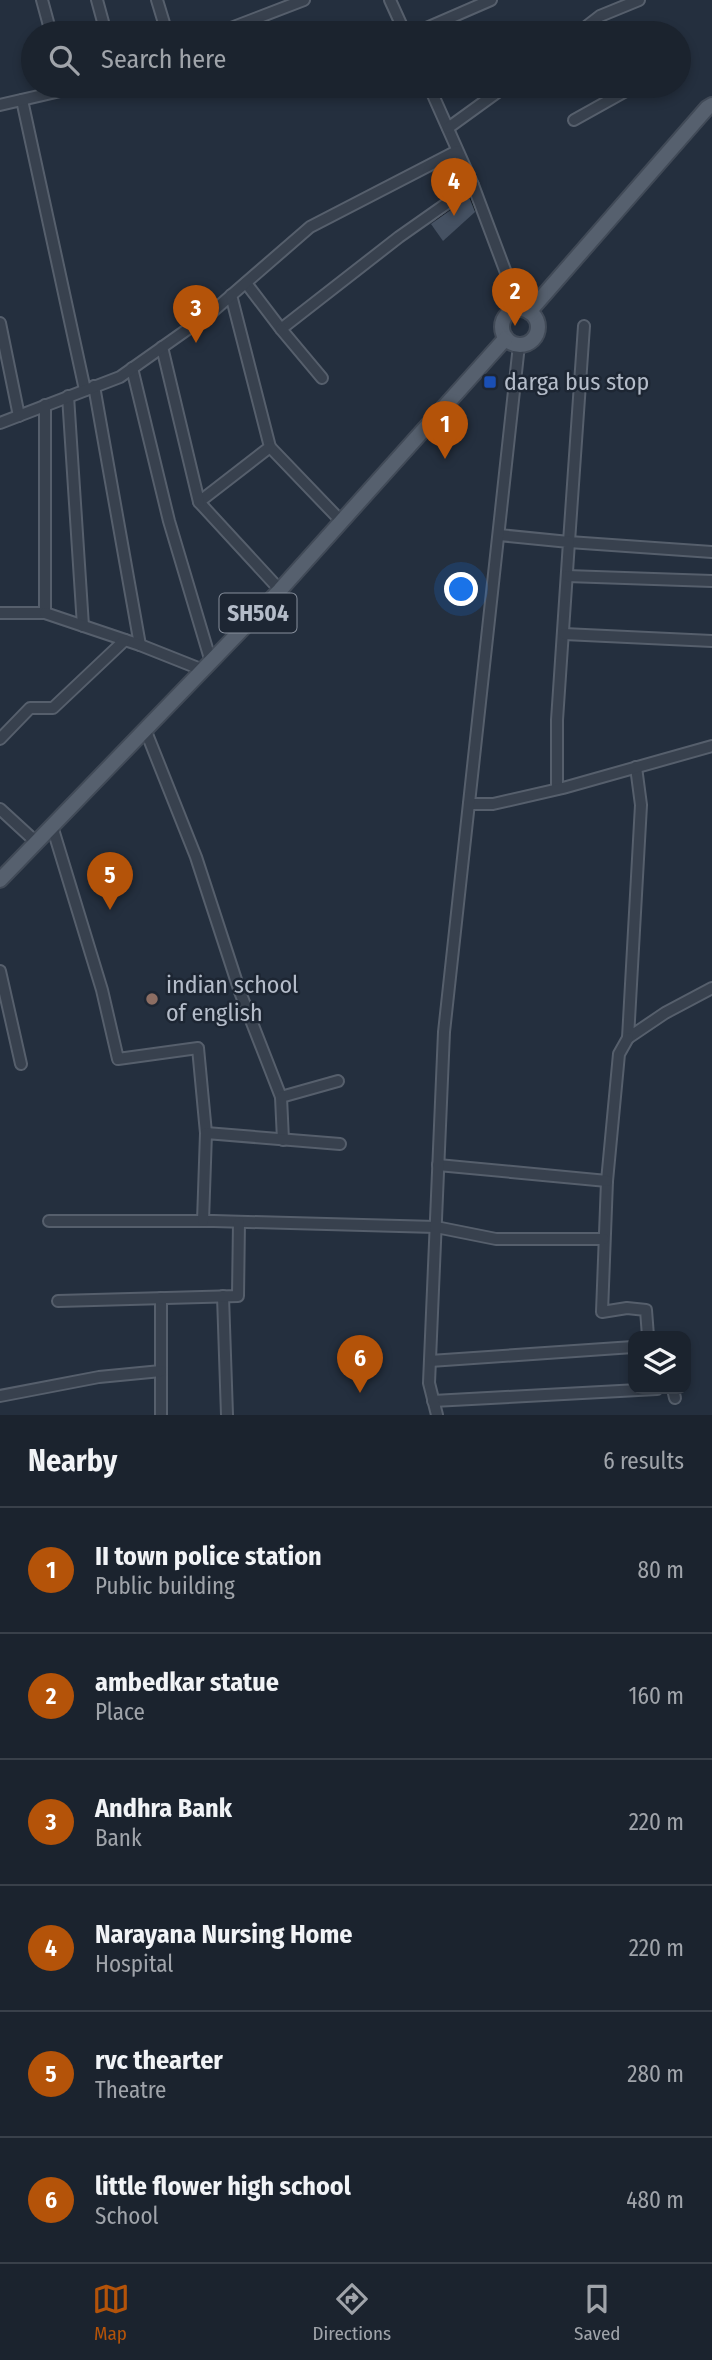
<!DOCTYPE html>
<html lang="en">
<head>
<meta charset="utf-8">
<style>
	:root { --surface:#1b232e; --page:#282f3a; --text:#f1f3f6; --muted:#a0a4aa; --line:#39404a; --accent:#b45309 }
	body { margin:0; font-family:"Fira Sans Condensed",sans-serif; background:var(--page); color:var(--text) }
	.controls { position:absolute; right:21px; bottom:21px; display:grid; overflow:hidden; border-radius:14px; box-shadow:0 4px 10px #0003 }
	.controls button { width:63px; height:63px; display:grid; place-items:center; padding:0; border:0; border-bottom:2px solid var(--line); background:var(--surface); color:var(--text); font:35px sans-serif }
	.you { position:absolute; left:462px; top:590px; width:24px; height:24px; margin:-18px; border:5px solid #fff; border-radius:50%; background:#1a73e8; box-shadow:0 0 0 10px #1a73e833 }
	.badge { display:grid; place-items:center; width:46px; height:46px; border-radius:50%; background:var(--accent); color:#fff; font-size:23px; font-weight:700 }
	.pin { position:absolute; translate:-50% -58px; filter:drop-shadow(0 2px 4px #0008) }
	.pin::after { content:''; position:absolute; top:37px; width:24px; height:21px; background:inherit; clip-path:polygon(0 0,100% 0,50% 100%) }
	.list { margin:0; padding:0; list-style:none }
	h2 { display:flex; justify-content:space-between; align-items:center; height:91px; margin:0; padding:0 28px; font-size:30px }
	h2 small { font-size:23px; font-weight:400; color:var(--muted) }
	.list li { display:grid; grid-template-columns:46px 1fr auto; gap:21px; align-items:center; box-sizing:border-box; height:126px; padding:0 28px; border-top:2px solid var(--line) }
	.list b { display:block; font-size:26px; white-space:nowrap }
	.list p { margin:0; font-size:23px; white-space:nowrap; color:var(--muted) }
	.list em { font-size:23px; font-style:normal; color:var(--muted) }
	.icon { flex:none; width:38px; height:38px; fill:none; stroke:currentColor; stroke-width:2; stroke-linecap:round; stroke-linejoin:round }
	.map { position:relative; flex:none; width:712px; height:1415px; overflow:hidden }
	.search { position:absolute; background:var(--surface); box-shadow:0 4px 10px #0003; left:21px; right:21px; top:21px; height:77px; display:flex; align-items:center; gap:18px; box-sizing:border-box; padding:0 24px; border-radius:38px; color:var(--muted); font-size:26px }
	.sheet { height:847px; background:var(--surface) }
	nav { display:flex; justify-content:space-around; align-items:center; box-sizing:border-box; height:98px; border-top:2px solid var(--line); background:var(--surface); font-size:19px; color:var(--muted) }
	nav a { display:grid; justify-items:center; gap:4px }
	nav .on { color:var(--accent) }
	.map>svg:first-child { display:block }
</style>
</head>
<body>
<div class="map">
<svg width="712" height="1415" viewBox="0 0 712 1415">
	<defs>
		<filter id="shadow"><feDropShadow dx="5" dy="-5" stdDeviation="0" flood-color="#0009"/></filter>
	</defs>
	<rect width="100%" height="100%" fill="#242f3e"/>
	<path fill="#455162" filter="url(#shadow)" d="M 469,197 L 475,212 L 443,241 L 431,224 Z"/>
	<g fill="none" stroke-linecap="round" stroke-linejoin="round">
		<defs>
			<g id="minor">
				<path d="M 42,0 L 51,33"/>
				<path d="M 97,0 L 106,33"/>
				<path d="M 157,0 L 167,33"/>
				<path d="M 390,0 L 405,33"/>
				<path d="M 218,33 L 304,0"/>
				<path d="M 415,33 L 491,0"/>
				<path d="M 578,33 L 600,16 L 639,0"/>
				<path d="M 429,86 L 473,185 L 520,310"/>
				<path d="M 22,100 L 85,390"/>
				<path d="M 0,105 L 82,86"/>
				<path d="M 574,120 L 635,86"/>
				<path d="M 448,128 L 506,86"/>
				<path d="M 246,283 L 281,329 L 399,237 L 473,185"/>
				<path d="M 231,295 L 270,447 L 199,502 L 280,590"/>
				<path d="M 0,323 L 19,416"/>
				<path d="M 584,326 L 569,542 L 712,552"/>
				<path d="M 281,329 L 322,378"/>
				<path d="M 162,347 L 199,502"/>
				<path d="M 132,368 L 169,521 L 211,662"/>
				<path d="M 94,386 L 140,645"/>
				<path d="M 68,396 L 83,626"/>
				<path d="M 0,423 L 120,377 L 212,312 L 310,227 L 457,151"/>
				<path d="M 270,447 L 341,521"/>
				<path d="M 499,535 L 569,542 L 557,720 L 557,789"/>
				<path d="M 567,576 L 712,581"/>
				<path d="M 0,613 L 45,613 L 45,405"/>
				<path d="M 45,613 L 140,645 L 203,670"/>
				<path d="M 564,634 L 712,641"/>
				<path d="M 145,729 L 196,857 L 240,992 L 281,1097"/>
				<path d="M 0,739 L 30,708 L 53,708 L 125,640"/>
				<path d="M 636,767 L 641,805 L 628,1038 L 665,1013 L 712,988"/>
				<path d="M 469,804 L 493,804 L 563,788 L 712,746"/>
				<path d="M 0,809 L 36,842"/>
				<path d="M 52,826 L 102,990 L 118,1059 L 198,1048 L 206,1133"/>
				<path d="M 0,971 L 21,1064"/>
				<path d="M 628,1038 L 619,1054 L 607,1181 L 602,1312 L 627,1308 L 646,1310 L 648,1336"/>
				<path d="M 283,1140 L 281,1097 L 338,1081"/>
				<path d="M 438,1165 L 607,1181"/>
				<path d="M 49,1221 L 214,1221 L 436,1227 L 496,1239 L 604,1239"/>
				<path d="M 203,1221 L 206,1133 L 340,1144"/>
				<path d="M 223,1296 L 227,1415"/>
				<path d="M 161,1298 L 161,1415"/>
				<path d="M 58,1301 L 238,1296 L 239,1222"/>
				<path d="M 430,1361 L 633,1347"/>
				<path d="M 673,1389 L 675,1398"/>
				<path d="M 0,1396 L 99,1377 L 161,1371"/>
				<path d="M 433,1401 L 657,1389"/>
				<path d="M 437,1415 L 429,1383 L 444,1032 L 519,345"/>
			</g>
			<g id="major">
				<circle cx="520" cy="327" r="18"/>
				<path d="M 529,312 L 707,108 L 712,105"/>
				<path d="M 0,880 L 280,590 L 506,338"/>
			</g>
		</defs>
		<use href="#minor" stroke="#565f6c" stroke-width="14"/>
		<use href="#major" stroke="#414a57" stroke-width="18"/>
		<use href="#minor" stroke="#38414e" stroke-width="10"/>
		<use href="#major" stroke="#56606e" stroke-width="14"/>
	</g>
	<rect fill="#1a4fb4" stroke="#1d2633" stroke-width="2.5" x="483" y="375" width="14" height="14" rx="3.5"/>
	<circle fill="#8d6e63" stroke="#1d2633" stroke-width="2.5" cx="152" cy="999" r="7"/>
	<g text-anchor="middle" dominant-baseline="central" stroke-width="5" stroke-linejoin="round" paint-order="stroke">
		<rect fill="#1d2633" stroke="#878f9c" stroke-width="2" x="219.5" y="593.5" width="77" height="39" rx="5"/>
		<g font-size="23" font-weight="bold" fill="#b4bcc9">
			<text x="258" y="613">SH504</text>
		</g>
		<g font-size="24" fill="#b4bcc9" stroke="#1d2633" text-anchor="start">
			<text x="504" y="382">darga bus stop</text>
			<text x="166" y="985">indian school<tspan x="166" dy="28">of english</tspan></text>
		</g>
	</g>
</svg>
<div class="controls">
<button><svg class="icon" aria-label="layers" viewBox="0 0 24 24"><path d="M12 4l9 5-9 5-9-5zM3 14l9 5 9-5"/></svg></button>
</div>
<div class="you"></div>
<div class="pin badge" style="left:445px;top:459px">1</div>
<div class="pin badge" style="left:515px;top:326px">2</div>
<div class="pin badge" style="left:196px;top:343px">3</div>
<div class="pin badge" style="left:454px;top:216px">4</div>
<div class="pin badge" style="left:110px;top:910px">5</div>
<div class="pin badge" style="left:360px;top:1393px">6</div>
<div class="search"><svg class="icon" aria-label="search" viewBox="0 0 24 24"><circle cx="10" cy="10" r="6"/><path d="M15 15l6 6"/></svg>Search here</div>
</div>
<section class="sheet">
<h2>Nearby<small>6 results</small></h2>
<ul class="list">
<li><span class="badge">1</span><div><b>II town police station</b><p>Public building</p></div><em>80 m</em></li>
<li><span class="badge">2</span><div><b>ambedkar statue</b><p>Place</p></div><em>160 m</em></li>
<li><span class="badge">3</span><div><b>Andhra Bank</b><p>Bank</p></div><em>220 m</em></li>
<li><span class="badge">4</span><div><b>Narayana Nursing Home</b><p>Hospital</p></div><em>220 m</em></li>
<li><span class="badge">5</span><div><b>rvc thearter</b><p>Theatre</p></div><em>280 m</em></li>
<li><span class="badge">6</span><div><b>little flower high school</b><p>School</p></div><em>480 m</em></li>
</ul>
</section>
<nav>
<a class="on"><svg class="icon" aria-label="map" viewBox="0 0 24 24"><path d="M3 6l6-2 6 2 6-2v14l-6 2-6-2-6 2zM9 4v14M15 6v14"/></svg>Map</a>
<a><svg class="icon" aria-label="directions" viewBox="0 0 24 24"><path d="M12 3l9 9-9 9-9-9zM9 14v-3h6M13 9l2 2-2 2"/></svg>Directions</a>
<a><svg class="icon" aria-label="saved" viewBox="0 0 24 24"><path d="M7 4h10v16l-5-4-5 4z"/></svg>Saved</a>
</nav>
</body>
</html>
